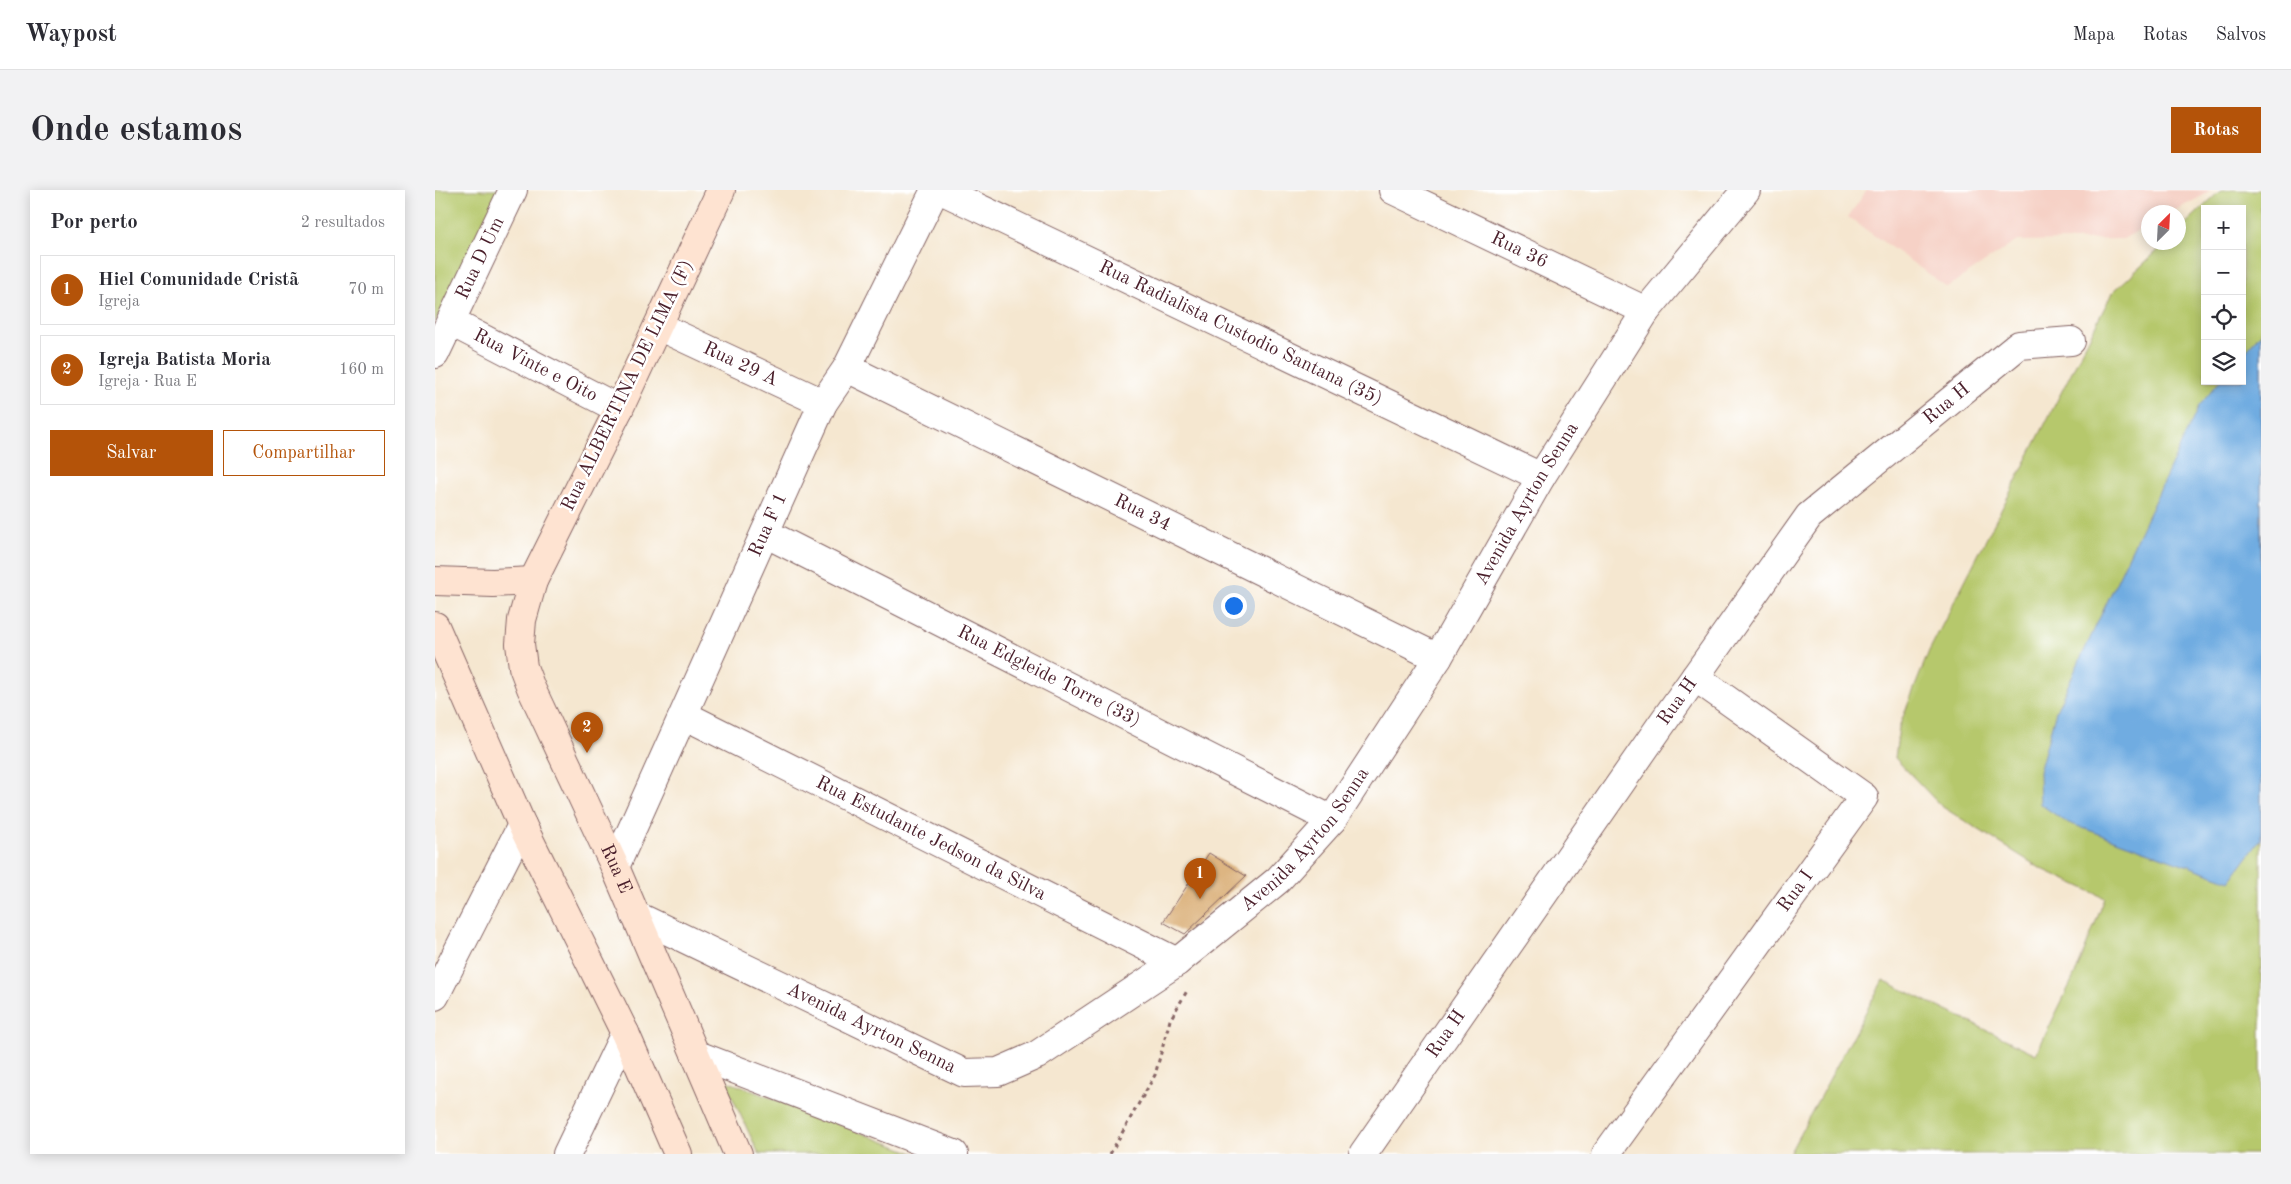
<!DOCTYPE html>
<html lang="pt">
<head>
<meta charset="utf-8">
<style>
	:root { --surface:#fff; --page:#f2f2f3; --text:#2b2b33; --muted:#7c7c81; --line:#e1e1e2; --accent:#b45309 }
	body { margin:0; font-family:"Old Standard TT",serif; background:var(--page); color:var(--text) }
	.controls { position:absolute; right:15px; top:15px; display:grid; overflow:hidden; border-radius:0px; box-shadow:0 2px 12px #0003 }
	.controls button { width:45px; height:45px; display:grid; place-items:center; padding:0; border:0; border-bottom:1px solid var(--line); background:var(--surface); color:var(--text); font:25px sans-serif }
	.compass { position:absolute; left:1706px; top:15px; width:45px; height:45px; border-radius:50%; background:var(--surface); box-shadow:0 2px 12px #0003; rotate:24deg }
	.you { position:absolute; left:798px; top:415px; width:18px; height:18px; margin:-12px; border:4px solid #fff; border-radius:50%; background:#1a73e8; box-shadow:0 0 0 8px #1a73e833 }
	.badge { display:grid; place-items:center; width:32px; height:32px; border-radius:50%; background:var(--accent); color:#fff; font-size:16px; font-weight:700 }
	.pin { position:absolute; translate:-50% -41px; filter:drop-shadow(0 1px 2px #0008) }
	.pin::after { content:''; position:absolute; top:26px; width:18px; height:15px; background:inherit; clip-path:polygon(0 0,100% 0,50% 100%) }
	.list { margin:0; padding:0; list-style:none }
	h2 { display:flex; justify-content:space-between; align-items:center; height:65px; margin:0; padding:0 20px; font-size:21px }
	h2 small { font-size:16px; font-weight:400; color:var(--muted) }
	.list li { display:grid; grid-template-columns:32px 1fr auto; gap:15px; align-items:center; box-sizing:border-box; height:70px; margin:0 10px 10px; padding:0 10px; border:1px solid var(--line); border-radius:0px }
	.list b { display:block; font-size:19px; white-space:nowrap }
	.list p { margin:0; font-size:16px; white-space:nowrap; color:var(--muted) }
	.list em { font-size:16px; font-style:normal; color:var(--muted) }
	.actions { display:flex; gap:10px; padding:15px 20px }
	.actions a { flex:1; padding:11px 0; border:1px solid var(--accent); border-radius:0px; text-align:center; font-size:18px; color:var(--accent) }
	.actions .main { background:var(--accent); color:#fff }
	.icon { flex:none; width:28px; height:28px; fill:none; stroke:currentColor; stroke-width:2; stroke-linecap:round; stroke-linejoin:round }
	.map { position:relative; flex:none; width:1826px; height:964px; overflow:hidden; border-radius:0px }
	header { display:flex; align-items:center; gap:30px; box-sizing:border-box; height:70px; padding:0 25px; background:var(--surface); border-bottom:1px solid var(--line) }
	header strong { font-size:24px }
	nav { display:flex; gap:28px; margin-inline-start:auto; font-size:18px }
	.intro { display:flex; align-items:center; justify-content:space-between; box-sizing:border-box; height:120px; padding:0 30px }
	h1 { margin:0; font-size:35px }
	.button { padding:12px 22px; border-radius:0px; background:var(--accent); color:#fff; font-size:18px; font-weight:700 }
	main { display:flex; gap:30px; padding:0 30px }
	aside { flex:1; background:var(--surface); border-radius:0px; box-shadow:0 2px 12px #0003 }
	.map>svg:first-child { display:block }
</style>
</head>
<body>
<header>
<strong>Waypost</strong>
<nav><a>Mapa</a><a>Rotas</a><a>Salvos</a></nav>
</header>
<div class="intro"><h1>Onde estamos</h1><a class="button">Rotas</a></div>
<main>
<aside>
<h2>Por perto<small>2 resultados</small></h2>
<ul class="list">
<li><span class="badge">1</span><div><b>Hiel Comunidade Cristã</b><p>Igreja</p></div><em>70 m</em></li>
<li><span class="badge">2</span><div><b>Igreja Batista Moria</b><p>Igreja · Rua E</p></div><em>160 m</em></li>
</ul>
<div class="actions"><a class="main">Salvar</a><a>Compartilhar</a></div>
</aside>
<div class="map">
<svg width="1826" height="964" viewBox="0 0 1826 964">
	<rect width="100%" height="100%" fill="#fff"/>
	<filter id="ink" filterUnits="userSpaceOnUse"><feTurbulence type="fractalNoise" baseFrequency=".02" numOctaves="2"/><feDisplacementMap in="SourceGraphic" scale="10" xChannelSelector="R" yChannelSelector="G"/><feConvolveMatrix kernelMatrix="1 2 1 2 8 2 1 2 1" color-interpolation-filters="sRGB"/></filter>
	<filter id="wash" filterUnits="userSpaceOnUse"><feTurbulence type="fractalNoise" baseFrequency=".0096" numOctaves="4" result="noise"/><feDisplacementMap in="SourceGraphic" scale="20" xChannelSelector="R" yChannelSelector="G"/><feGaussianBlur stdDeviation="1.12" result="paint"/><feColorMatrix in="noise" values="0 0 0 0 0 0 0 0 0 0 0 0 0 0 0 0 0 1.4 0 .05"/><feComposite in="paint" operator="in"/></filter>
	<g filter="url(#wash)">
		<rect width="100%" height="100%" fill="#f5e7d0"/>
		<path fill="#f6d1c6" d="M 1432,0 L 1775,0 L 1773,3 L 1737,22 L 1714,22 L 1713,35 L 1688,49 L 1582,51 L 1512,97 L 1413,27 Z"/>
		<g fill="#b6c86c" stroke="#80744c" fill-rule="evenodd">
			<path d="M 0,0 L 66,0 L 0,133 Z"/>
			<path d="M 1786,0 L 1826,0 L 1826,964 L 1354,964 L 1448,790 L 1601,864 L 1642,780 L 1670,708 L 1605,678 L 1506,616 L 1460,568 L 1464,537 L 1494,461 L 1677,103 L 1731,53 L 1744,52 L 1744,40 ZM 1770,19 L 1807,19 L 1807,191 L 1770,191 Z"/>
			<path d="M 289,890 L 481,964 L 324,964 Z"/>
		</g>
		<path fill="#6face1" stroke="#5c6686" d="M 1826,143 L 1826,649 L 1795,691 L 1631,632 L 1605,614 L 1604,582 L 1621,521 L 1764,216 L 1785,191 L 1807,191 L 1807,165 Z"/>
		<g id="blocks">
			<path fill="#ddb582" d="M 774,663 L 811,686 L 750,744 L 728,732 Z"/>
		</g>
	</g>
	<g filter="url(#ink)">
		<use href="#blocks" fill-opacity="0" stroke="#866565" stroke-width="1"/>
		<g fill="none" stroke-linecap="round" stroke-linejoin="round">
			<defs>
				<g id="street">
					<path id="s1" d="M 506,0 L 1106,287"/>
					<path id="s2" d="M 958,0 L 1211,121"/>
					<path id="s3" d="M 16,132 L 184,219"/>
					<path id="s4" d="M 223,136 L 388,213"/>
					<path id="s5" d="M 0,164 L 78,0"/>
					<path id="s6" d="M 412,178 L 1003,468"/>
					<path id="s7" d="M 330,343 L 897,630"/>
					<path id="s8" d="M 249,525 L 742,772"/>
					<path id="s9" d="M 180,677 L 388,213 L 412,178 L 500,0"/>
					<path id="s10" d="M 200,725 L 529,883 L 563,882 L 602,865 L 742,772 L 843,690 L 897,630 L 1003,468 L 1106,287 L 1211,121 L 1311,0"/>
					<path d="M 0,806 L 87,635"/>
					<path d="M 260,864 L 519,964"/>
					<path d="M 132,964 L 190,843"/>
					<path id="s11" d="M 928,964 L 1226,535 L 1374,326 L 1584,155 L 1636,151"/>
					<path id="s12" d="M 1171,964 L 1429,607 L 1260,487"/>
				</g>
				<g id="secondary">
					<path id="s13" d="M 286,0 L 184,219 L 98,391 L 87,430 L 85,454 L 88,477 L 96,498 L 180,677 L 303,964"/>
					<path d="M 0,391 L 58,393 L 98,391"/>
					<path d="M 0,436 L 87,635 L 190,843 L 243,964"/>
				</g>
			</defs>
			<use href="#street" stroke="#866565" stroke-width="30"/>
			<use href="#secondary" stroke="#866565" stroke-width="30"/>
			<path stroke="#866565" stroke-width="3" stroke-dasharray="4 4" stroke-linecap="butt" d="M 675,964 L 720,885 L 735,830 L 752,801"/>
			<use href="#street" stroke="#fff" stroke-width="28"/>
			<use href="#secondary" stroke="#fee3d1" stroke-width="28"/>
		</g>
	</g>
	<g text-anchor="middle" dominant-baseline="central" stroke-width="5" stroke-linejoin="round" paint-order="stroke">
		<g font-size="19" fill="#4a1f2b" stroke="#fff">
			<text stroke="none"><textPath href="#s2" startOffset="140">Rua 36</textPath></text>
			<text stroke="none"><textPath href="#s5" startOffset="106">Rua D Um</textPath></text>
			<text stroke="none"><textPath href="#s1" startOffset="332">Rua Radialista Custodio Santana (35)</textPath></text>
			<text stroke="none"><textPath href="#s4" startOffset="91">Rua 29 A</textPath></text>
			<text stroke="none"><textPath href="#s3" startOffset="95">Rua Vinte e Oito</textPath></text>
			<text transform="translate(193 196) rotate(-64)">Rua ALBERTINA DE LIMA (F)</text>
			<text stroke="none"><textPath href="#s11" startOffset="956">Rua H</textPath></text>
			<text stroke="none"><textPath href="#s10" startOffset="1192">Avenida Ayrton Senna</textPath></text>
			<text stroke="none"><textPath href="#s6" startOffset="329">Rua 34</textPath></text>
			<text stroke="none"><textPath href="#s9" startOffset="375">Rua F 1</textPath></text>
			<text stroke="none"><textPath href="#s7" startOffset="318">Rua Edgleide Torre (33)</textPath></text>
			<text stroke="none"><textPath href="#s11" startOffset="551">Rua H</textPath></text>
			<text stroke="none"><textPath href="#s10" startOffset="788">Avenida Ayrton Senna</textPath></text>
			<text stroke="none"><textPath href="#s8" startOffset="276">Rua Estudante Jedson da Silva</textPath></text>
			<text stroke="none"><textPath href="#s13" startOffset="744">Rua E</textPath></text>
			<text stroke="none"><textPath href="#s12" startOffset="324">Rua I</textPath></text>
			<text stroke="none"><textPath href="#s10" startOffset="262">Avenida Ayrton Senna</textPath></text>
			<text stroke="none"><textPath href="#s11" startOffset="146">Rua H</textPath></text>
		</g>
	</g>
</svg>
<div class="controls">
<button>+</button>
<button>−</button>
<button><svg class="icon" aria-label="locate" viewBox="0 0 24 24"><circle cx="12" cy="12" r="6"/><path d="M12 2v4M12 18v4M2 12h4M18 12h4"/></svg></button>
<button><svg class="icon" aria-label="layers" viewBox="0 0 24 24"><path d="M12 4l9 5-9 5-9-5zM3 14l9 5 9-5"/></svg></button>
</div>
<svg class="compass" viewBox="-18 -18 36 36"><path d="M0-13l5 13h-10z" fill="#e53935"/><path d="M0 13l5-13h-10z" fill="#7c7c81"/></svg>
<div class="you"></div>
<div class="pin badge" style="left:765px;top:709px">1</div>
<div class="pin badge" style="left:152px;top:563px">2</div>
</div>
</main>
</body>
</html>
